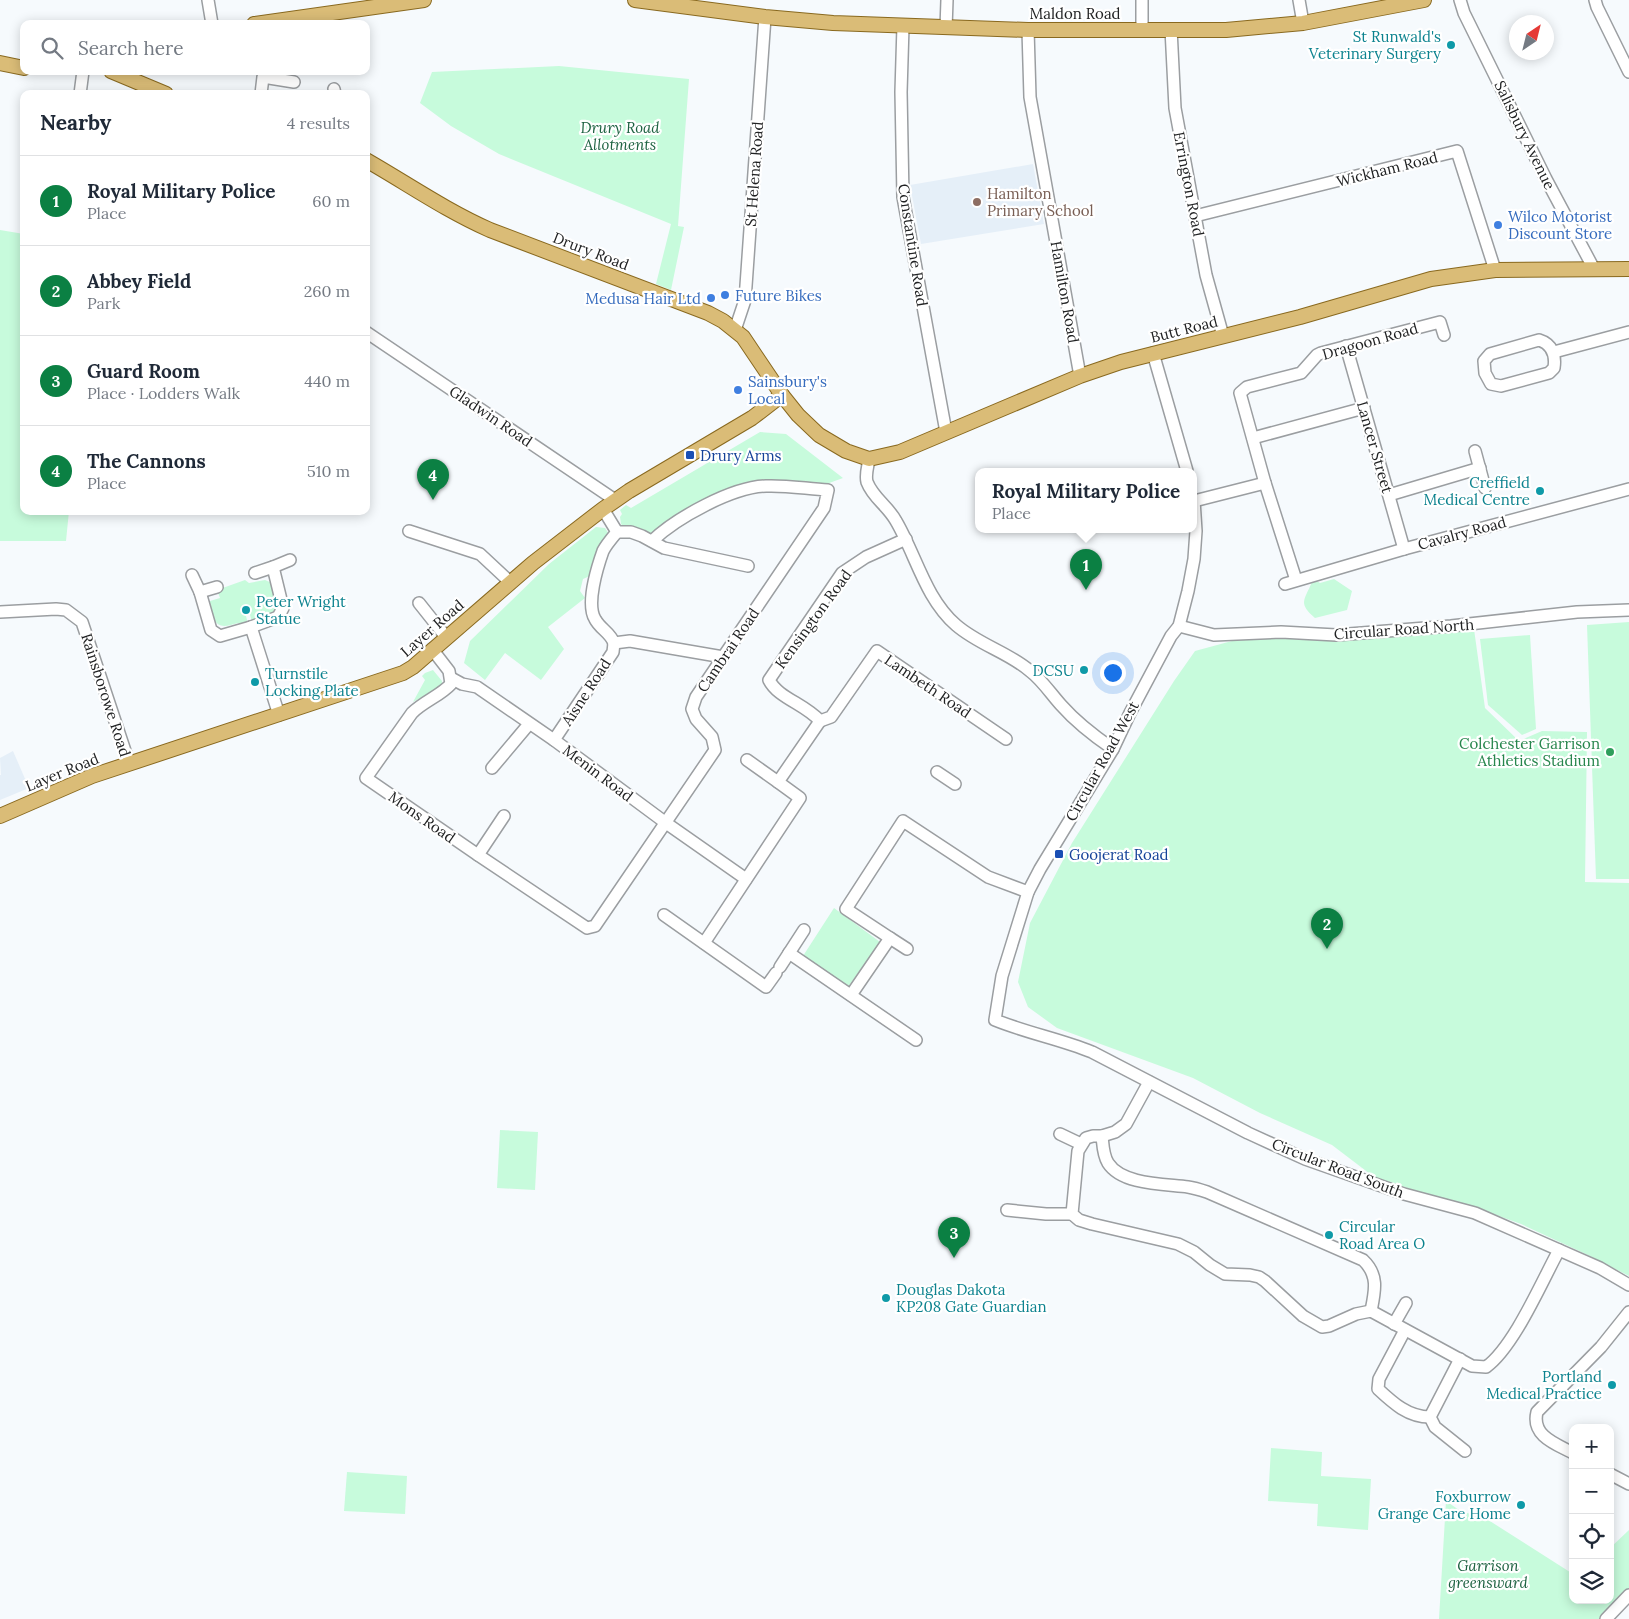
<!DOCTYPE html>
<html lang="en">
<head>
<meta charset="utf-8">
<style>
	:root { --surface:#fff; --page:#f2f2f3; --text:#1f2937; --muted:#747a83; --line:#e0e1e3; --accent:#0b8043 }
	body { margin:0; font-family:Lora,serif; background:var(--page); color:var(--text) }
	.controls { position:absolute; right:15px; bottom:15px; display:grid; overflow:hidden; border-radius:10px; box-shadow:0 2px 12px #0003 }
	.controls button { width:45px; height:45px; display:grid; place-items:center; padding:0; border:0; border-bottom:1px solid var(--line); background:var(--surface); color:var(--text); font:25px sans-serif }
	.compass { position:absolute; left:1509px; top:15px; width:45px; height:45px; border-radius:50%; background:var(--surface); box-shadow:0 2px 12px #0003; rotate:35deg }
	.you { position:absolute; left:1112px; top:672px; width:18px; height:18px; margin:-12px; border:4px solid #fff; border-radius:50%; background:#1a73e8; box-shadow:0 0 0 8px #1a73e833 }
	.badge { display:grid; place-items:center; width:32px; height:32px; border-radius:50%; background:var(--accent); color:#fff; font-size:16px; font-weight:700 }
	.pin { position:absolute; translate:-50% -41px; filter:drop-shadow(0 1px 2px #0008) }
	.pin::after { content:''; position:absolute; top:26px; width:18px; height:15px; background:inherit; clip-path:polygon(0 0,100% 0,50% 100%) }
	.popup { position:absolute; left:975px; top:468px; width:222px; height:65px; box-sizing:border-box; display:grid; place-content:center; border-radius:10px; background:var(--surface); filter:drop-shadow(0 1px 4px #0005); font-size:16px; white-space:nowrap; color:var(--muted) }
	.popup b { font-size:19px; color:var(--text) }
	.popup::after { content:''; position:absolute; left:50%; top:100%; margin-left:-10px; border:10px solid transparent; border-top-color:var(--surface) }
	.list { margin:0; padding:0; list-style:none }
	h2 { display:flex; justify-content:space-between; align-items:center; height:65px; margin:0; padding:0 20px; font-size:21px }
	h2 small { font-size:16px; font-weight:400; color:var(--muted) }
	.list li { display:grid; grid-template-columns:32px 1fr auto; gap:15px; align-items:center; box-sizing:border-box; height:90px; padding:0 20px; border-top:1px solid var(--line) }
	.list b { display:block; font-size:19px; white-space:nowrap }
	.list p { margin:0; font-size:16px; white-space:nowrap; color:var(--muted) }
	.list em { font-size:16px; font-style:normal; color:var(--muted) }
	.icon { flex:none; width:28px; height:28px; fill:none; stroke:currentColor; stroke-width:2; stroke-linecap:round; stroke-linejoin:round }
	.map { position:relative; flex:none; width:1629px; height:1619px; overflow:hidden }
	.search { position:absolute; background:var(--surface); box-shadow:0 2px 12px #0003; left:20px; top:20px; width:350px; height:55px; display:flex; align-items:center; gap:12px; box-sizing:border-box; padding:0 18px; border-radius:10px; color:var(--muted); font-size:19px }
	.panel { position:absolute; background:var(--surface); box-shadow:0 2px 12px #0003; left:20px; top:90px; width:350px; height:425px; border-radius:10px }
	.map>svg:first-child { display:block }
</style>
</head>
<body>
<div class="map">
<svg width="1629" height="1619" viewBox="0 0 1629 1619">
	<rect width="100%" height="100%" fill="#f6fafd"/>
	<g fill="#e5eff8">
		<path d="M 1033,164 L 1044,224 L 921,244 L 910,185 Z"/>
		<path d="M 13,751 L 29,788 L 0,800 L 0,775 L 1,775 L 0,758 Z"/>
	</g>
	<g fill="#c7fbdc">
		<path d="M 559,66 L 689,79 L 678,226 L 684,227 L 671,290 L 656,284 L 671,224 L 499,154 L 451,126 L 420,103 L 432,72 Z"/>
		<path d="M 0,230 L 24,234 L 24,511 L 69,511 L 66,541 L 0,541 Z"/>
		<path d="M 760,432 L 786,434 L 843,478 L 821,486 L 760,481 L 715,494 L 649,534 L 627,530 L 621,524 L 620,517 L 622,514 L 620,510 L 626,505 L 631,508 Z"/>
		<path d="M 596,527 L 605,528 L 609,534 L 600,544 L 592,575 L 583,579 L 580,591 L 585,598 L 548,627 L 564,649 L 541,680 L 505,653 L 485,680 L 464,663 L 470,641 L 549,564 Z"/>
		<path d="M 1334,579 L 1352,591 L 1347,610 L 1315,618 C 1298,603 1304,601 1312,582 L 1317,581 L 1320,583 Z"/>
		<path d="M 245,580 L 249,583 L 265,580 L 272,583 L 279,609 L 270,617 L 267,614 L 258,618 L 257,621 L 252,622 L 250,615 L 252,609 L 248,605 L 243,605 L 241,612 L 246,616 L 248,624 L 242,626 L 238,623 C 225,627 216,629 212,614 C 210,609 209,606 210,601 L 220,598 L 217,590 Z"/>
		<path d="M 1473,622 L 1485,708 L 1519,741 L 1542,731 L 1587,732 L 1585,882 L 1629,883 L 1629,1276 L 1590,1256 L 1521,1224 L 1471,1206 L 1417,1191 L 1374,1177 L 1332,1145 L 1260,1113 L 1193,1078 L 1057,1028 L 1028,1007 L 1018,982 L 1030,923 L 1072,843 L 1174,681 L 1195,651 L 1265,632 L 1304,632 Z"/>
		<path d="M 1629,622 L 1629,879 L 1596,879 L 1587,625 Z"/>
		<path d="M 1530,635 L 1536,729 L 1522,735 L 1488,705 L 1480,639 Z"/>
		<path d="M 433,670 L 442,681 L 442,684 L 437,689 L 413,702 L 425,680 L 422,676 L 425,673 Z"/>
		<path d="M 834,908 L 880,942 L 848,987 L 803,956 Z"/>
		<path d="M 500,1130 L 538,1132 L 535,1190 L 497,1188 Z"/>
		<path d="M 1271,1448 L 1322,1452 L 1321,1476 L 1371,1479 L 1368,1530 L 1317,1526 L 1318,1504 L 1268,1501 Z"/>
		<path d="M 347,1472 L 407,1476 L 405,1514 L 344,1511 Z"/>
		<path d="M 1446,1501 L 1462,1512 L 1482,1516 L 1573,1574 L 1573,1600 L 1610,1600 L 1610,1548 L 1629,1530 L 1629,1589 L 1601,1619 L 1439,1619 Z"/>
	</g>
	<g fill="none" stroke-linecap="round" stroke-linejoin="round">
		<defs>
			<g id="minor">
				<path d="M 208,0 L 212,24"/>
				<path d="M 1142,0 L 1142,29"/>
				<path d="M 1299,0 L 1303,23"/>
				<path d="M 1460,0 L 1464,13 L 1546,179 L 1594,269"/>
				<path d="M 1595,0 L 1597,7 L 1629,72"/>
				<path d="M 903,26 L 901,92 L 903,197 L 946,432"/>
				<path d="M 946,28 L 947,0"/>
				<path d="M 1171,29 L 1175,108 L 1206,275 L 1223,336"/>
				<path d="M 1028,30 L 1030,97 L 1080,376"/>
				<path d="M 334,89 L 335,94"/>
				<path d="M 80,94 L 83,71"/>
				<path d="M 261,94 L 263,77 L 294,82"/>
				<path d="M 1195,216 L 1457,151 L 1495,270"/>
				<path d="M 735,330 L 745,300 L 765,17"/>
				<path d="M 366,332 L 615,500"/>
				<path d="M 1539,340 C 1552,344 1556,355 1554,368 L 1549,373 L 1501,386 L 1491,384 L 1485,373 L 1484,361 L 1490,354 Z"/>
				<path d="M 1346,346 L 1404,549"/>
				<path d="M 1554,352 L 1629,332"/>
				<path d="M 1153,353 L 1187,471"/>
				<path d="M 1253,438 L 1364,408"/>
				<path d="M 1475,451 L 1485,488"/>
				<path d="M 869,459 C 868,466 865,475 867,482 C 873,498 888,506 896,521 C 916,555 925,598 956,625 C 979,645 1008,652 1030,671 C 1042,680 1051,694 1061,705 C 1076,722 1094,736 1113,749"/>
				<path d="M 1389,495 L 1480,468"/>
				<path d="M 1194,500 L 1196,531 L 1194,559 L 1188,591 L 1179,626 L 1171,636 L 1130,713 L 1113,749 L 1040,869 L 1028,892 L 1002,976 L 995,1020 C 1027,1033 1060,1039 1092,1052 L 1248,1133 L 1305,1159 L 1404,1194 L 1475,1213 L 1600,1268 L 1629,1285"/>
				<path d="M 1194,501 L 1265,483"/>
				<path d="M 603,509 L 617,532 C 612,538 606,545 603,551 C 597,568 586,604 595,619 C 600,629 610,632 614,643 L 630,641 L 723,657"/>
				<path d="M 409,531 L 480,554 L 510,582"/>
				<path d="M 617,532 L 631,532 L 642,536 L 664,548 L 748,566"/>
				<path d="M 273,567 L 290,560"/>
				<path d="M 192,575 L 200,592 L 217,587"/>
				<path d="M 1296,580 L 1265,483 L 1240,393 L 1247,387 L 1301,373 L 1317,355 L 1321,353 L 1440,322 L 1444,335"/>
				<path d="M 1285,584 L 1404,549 L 1629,489"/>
				<path d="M 200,592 L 211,630 L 220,636 L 251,627 L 278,617 L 283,608 L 273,567 L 255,573"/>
				<path d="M 419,603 L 446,637"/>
				<path d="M 0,612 L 56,609 L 66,610 L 82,622 L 129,763"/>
				<path d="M 1179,626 L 1214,635 L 1281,632 L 1336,635 L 1451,626 L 1577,612 L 1629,610"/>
				<path d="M 251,627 L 279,715"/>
				<path d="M 432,649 L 449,671 L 451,684 C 440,696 424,701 412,713 L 366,778 L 478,855 L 587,928 L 595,926 L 715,750 L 712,737 L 696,719 L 692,709 L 696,697 L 824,508 L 828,490 C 808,489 786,485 766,486 C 732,487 676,518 652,541"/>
				<path d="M 451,678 L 462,684 L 477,687 L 554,740 L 666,823 L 746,879"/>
				<path d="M 820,721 L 831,717 L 877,651 L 1006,739"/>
				<path d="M 554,740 L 613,652 L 614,643"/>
				<path d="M 747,760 L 778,782"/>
				<path d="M 492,768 L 529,724"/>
				<path d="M 937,772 L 955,784"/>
				<path d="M 478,855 L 504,816"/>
				<path d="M 664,915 L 766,987 L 776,973"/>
				<path d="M 890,938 L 907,949"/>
				<path d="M 704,943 L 800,798 L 778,782 L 820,721 C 805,704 778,698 769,680 L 842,573 L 866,557 L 906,539"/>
				<path d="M 789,953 L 916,1040"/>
				<path d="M 780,967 L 804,930"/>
				<path d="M 851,995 L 890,938 L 846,909 L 903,821 L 988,877 L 1028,892"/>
				<path d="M 1149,1082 L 1126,1124 L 1115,1132 L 1102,1136 L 1093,1136 L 1086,1138 L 1078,1151 L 1072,1214 L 1079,1220 L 1092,1224 L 1178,1244 L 1194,1252 L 1210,1265 L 1225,1274 L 1250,1275 L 1259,1277 L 1265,1281 L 1303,1316 L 1322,1327 L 1329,1326 L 1356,1314 L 1371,1311 L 1472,1366 L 1486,1367 C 1514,1347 1542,1281 1559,1250"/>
				<path d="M 1060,1134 L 1081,1144"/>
				<path d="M 1102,1136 C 1103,1145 1103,1155 1108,1163 C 1122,1185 1165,1184 1188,1187 C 1195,1188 1201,1190 1207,1192 L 1363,1260 C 1379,1275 1375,1291 1371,1311"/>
				<path d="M 1007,1210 L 1046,1214 L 1072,1214"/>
				<path d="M 1394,1324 L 1406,1303"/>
				<path d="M 1405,1330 L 1379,1379 L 1378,1389 C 1393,1403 1408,1417 1430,1417"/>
				<path d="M 1460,1359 L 1430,1417 L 1435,1427 L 1465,1451"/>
				<path d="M 1573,1453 C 1556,1444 1531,1436 1537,1412 L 1601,1347 L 1629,1312"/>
				<path d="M 1610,1474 L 1629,1484"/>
				<path d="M 1606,1619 L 1629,1595"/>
			</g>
			<g id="major">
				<path d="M 635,0 L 765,17 L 833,23 L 1028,30 L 1226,30 L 1303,23 L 1424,0"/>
				<path d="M 254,24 L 424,0"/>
				<path d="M 0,63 L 24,68"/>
				<path d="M 111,71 L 166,94"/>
				<path d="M 366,160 C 408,184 445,210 490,230 L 708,313 L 723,321 L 743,337 L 782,395 L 798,415 L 819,435 L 846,451 L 869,459 L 900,452 L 1080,376 L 1121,362 L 1300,317 L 1431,279 L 1495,270 L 1629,269"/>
				<path d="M 0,816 L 92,776 L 403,673 L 413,667 L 533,563 L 603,509 L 629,491 L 752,418 L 782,395"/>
			</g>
		</defs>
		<use href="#minor" stroke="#9b9ea1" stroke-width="14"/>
		<use href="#major" stroke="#89691f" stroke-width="16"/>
		<use href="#minor" stroke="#fff" stroke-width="11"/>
		<use href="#major" stroke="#dabc77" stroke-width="14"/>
	</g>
	<g fill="#0f9aa8" stroke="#fff" stroke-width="2">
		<circle cx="1451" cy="45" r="5"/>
		<circle cx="1540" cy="491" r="5"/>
		<circle cx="246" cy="610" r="5"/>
		<circle cx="1084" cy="670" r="5"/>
		<circle cx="255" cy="682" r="5"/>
		<circle cx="1329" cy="1235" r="5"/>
		<circle cx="886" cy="1298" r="5"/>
		<circle cx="1612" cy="1385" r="5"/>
		<circle cx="1521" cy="1505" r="5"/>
	</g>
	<circle fill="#8d6e63" stroke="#fff" stroke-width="2" cx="977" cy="202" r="5"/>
	<g fill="#3f7fe0" stroke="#fff" stroke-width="2">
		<circle cx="1498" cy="225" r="5"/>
		<circle cx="725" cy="295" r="5"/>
		<circle cx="711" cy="298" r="5"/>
		<circle cx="738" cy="390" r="5"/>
	</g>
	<g fill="#1a4fb4" stroke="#fff" stroke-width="2">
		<rect x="685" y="450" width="10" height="10" rx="2.5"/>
		<rect x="1054" y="849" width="10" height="10" rx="2.5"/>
	</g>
	<circle fill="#2e9e5b" stroke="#fff" stroke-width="2" cx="1610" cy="752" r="5"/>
	<g text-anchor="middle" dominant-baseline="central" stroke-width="4.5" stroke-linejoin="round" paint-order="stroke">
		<g font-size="15" fill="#212223" stroke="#fff">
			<text x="1075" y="13">Maldon Road</text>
			<text transform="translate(1525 135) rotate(64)">Salisbury Avenue</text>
			<text transform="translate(1387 169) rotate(-14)">Wickham Road</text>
			<text transform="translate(754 174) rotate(-86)">St Helena Road</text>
			<text transform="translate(1189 184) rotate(79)">Errington Road</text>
			<text transform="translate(913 245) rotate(81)">Constantine Road</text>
			<text transform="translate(591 251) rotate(21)">Drury Road</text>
			<text transform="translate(1065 292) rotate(80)">Hamilton Road</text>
			<text transform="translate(1184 329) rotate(-14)">Butt Road</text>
			<text transform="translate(1370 341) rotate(-16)">Dragoon Road</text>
			<text transform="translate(491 416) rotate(34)">Gladwin Road</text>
			<text transform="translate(1375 447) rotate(74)">Lancer Street</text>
			<text transform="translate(1462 533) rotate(-15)">Cavalry Road</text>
			<text transform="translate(813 619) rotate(-54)">Kensington Road</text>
			<text transform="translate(432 628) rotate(-41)">Layer Road</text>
			<text transform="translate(1404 629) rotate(-4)">Circular Road North</text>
			<text transform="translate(728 650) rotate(-56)">Cambrai Road</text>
			<text transform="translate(928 686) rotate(34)">Lambeth Road</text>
			<text transform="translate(586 692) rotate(-57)">Aisne Road</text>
			<text transform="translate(106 695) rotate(72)">Rainsborowe Road</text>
			<text transform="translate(1102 761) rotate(-61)">Circular Road West</text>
			<text transform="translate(62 772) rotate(-22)">Layer Road</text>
			<text transform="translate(598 773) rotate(37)">Menin Road</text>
			<text transform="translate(422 817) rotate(35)">Mons Road</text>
			<text transform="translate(1338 1168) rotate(21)">Circular Road South</text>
		</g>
		<g font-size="15" fill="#0d838f" stroke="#fff" text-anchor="end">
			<text x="1441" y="36">St Runwald's<tspan x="1441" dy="17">Veterinary Surgery</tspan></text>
			<text x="1530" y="482">Creffield<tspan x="1530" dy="17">Medical Centre</tspan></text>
			<text x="256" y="601" text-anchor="start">Peter Wright<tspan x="256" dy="17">Statue</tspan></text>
			<text x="1074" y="670">DCSU</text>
			<text x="265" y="673" text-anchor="start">Turnstile<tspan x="265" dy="17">Locking Plate</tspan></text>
			<text x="1339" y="1226" text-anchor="start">Circular<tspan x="1339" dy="17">Road Area O</tspan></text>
			<text x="896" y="1289" text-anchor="start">Douglas Dakota<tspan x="896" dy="17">KP208 Gate Guardian</tspan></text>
			<text x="1602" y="1376">Portland<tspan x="1602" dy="17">Medical Practice</tspan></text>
			<text x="1511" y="1496">Foxburrow<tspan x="1511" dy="17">Grange Care Home</tspan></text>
		</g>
		<g font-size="15" font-style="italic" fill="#1d6241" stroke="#fff">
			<text x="620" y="127">Drury Road<tspan x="620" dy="17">Allotments</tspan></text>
			<text x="1488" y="1565">Garrison<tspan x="1488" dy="17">greensward</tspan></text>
		</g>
		<g font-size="15" fill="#785e54" stroke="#fff" text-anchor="start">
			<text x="987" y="193">Hamilton<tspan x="987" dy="17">Primary School</tspan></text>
		</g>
		<g font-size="15" fill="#366cbe" stroke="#fff" text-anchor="start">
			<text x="1508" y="216">Wilco Motorist<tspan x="1508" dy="17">Discount Store</tspan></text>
			<text x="735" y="295">Future Bikes</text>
			<text x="701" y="298" text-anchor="end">Medusa Hair Ltd</text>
			<text x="748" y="381">Sainsbury's<tspan x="748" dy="17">Local</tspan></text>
		</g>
		<g font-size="15" fill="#164399" stroke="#fff" text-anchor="start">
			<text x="700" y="455">Drury Arms</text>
			<text x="1069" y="854">Goojerat Road</text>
		</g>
		<g font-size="15" fill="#27864d" stroke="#fff" text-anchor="end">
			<text x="1600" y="743">Colchester Garrison<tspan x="1600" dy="17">Athletics Stadium</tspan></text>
		</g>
	</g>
</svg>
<div class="controls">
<button>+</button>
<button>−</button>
<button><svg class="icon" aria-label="locate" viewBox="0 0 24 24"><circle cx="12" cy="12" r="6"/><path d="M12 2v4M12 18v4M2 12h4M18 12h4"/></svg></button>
<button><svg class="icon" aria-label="layers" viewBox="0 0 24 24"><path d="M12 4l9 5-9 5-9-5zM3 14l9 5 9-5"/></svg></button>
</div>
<svg class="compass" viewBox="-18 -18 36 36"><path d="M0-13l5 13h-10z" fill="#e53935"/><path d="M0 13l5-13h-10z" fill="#747a83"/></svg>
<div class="you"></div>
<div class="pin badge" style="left:1086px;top:590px">1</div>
<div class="popup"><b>Royal Military Police</b>Place</div>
<div class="pin badge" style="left:1327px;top:949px">2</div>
<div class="pin badge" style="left:954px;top:1258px">3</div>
<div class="pin badge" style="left:433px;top:500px">4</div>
<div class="search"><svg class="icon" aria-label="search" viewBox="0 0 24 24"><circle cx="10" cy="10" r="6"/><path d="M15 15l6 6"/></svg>Search here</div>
<section class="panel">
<h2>Nearby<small>4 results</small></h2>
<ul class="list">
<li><span class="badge">1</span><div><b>Royal Military Police</b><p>Place</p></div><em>60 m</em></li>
<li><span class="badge">2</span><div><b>Abbey Field</b><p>Park</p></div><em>260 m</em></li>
<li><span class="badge">3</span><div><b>Guard Room</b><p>Place · Lodders Walk</p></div><em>440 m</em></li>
<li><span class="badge">4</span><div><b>The Cannons</b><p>Place</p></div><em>510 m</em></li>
</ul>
</section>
</div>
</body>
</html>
